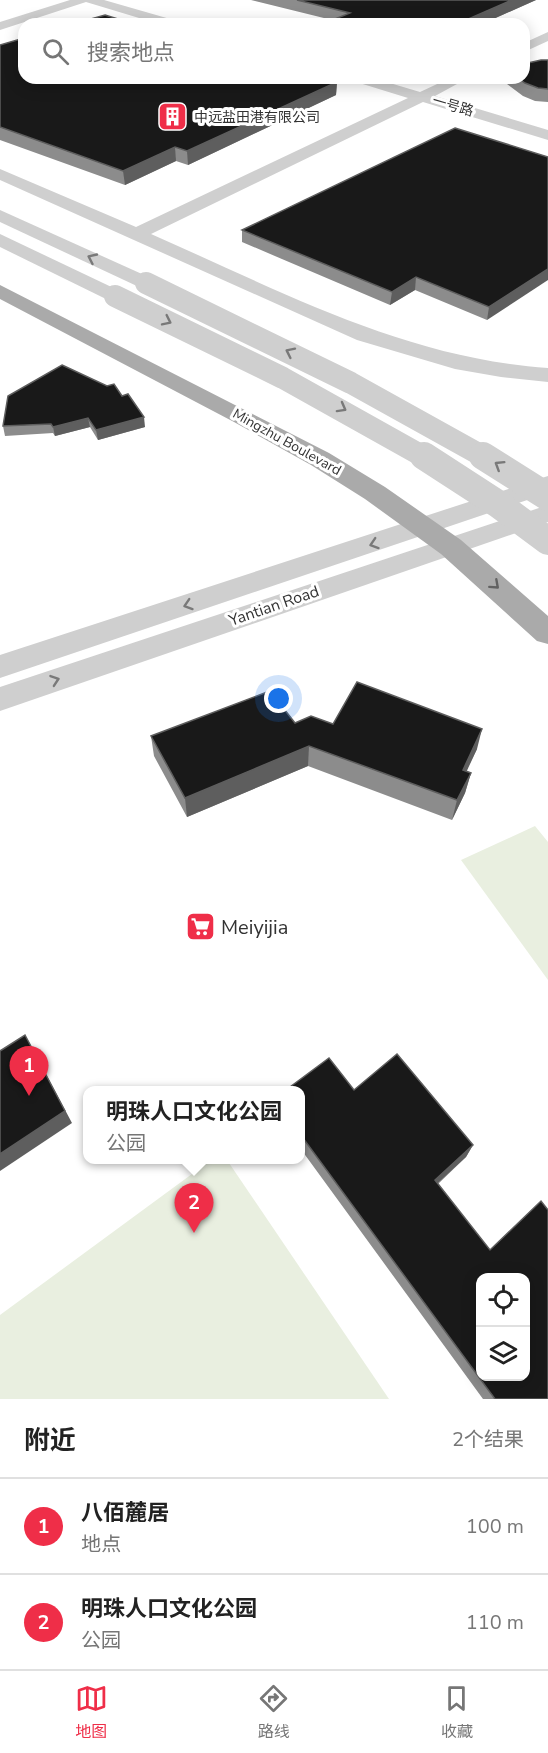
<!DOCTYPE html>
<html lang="zh">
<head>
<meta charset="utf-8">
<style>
	:root { --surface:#fff; --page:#f6f6f6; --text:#222; --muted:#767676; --line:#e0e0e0; --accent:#ef2e48 }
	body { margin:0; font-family:"Nunito Sans","Noto Sans SC",sans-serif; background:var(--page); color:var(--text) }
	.controls { position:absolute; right:18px; bottom:18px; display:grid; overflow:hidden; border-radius:12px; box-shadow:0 3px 15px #0003 }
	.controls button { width:54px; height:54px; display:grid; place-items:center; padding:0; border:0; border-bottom:2px solid var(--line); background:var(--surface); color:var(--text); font:30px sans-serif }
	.you { position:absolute; left:279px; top:699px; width:21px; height:21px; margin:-15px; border:4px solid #fff; border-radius:50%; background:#1a73e8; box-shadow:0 0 0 9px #1a73e833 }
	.badge { display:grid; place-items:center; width:39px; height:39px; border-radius:50%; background:var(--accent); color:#fff; font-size:20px; font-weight:700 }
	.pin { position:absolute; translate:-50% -50px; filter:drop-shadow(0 2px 3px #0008) }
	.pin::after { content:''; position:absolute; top:32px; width:21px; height:18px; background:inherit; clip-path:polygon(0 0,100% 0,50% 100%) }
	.popup { position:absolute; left:83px; top:1086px; width:222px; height:78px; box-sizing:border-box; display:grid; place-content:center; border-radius:12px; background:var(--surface); filter:drop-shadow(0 2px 4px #0005); font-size:20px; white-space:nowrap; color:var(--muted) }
	.popup b { font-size:22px; color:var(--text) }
	.popup::after { content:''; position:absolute; left:50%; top:100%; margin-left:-12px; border:12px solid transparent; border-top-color:var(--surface) }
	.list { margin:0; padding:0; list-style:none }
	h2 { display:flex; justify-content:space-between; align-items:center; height:78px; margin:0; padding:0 24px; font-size:26px }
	h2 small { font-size:20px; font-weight:400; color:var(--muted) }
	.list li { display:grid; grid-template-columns:39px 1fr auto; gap:18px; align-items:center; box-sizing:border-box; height:96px; padding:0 24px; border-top:2px solid var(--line) }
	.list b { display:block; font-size:22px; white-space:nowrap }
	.list p { margin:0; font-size:20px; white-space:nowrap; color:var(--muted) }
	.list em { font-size:20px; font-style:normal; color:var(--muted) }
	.icon { flex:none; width:33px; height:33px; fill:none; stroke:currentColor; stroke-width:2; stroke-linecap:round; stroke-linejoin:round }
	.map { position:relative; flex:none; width:548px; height:1399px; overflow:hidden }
	.search { position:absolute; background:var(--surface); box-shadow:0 3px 15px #0003; left:18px; right:18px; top:18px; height:66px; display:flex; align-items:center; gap:15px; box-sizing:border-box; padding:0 21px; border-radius:18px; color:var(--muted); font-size:22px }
	.sheet { height:270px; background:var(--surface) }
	nav { display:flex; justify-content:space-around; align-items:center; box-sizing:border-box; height:84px; border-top:2px solid var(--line); background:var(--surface); font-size:16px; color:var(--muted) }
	nav a { display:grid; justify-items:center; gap:3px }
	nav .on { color:var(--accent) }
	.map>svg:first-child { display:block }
</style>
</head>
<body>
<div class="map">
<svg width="548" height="1399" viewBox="0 0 548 1399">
	<rect width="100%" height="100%" fill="#fff"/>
	<g fill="#e9efe0">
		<path d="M 535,826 L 548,842 L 548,980 L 461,860 Z"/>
		<path d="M 211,1160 L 227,1160 L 389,1399 L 0,1399 L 0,1315 Z"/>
	</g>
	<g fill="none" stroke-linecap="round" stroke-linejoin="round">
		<g fill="#cfcfcf" fill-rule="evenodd">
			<path d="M 70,0 L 104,0 L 177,21 L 179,24 L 159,24 L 86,2 L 0,30 L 0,22 Z"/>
			<path d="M 548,32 L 548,41 L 524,52 L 524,43 Z"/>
			<path d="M 351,78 L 373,78 L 420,92 L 450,78 L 468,78 L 435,96 L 548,130 L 548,140 L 423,102 L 151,234 C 281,291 404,358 548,368 L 548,382 L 501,377 L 455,369 L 357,340 L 0,180 L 0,169 L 136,227 L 408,98 L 353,81 Z"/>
			<path d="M 0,210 L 153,279 L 156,283 L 153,287 L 139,287 L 0,222 Z"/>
			<path d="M 0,234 L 122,292 L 125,296 L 122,300 L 108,300 L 0,247 Z"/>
			<path d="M 548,476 L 548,493 L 0,678 L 0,655 Z"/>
			<path d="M 548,505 L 548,522 L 0,711 L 0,687 Z"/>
		</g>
		<path fill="#aaa" fill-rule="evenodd" d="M 0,285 L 329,453 L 385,487 L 461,540 L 548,616 L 548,644 L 537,641 L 441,554 L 365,499 L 311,465 L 234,422 L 0,299 Z"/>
		<g stroke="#cfcfcf" stroke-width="22">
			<path d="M 146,283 L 351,383 L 486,458"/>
			<path d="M 115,296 L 283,378 L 426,458"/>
		</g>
		<g stroke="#cfcfcf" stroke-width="28">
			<path d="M 424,456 L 498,504 L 548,541"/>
			<path d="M 483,456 L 548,497"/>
		</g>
	</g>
	<g fill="#8c8c8c">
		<path d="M 251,0 L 536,0 L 482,24 L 325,24 L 325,23 L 332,20 Z"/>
		<path d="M 0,45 L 337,82 L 336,95 L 188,165 L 176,161 L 125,185 L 0,140 Z"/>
		<path d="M 548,60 L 548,102 L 535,101 L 523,96 L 507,84 L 508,78 L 524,78 Z"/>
		<path d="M 548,157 L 487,320 L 415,290 L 390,305 L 242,242 L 242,230 Z"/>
		<path d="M 122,396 L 145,427 L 98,440 L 90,427 L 55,436 L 53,433 L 5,436 L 3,426 Z"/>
		<path d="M 295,723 L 333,724 L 477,749 L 466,771 L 471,773 L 465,793 L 452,820 L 308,766 L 187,817 L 154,756 L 151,736 Z"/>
		<path d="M 300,1090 L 354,1090 L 473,1145 L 466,1157 L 438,1184 L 548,1399 L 483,1399 L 300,1148 Z"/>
	</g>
	<g fill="#5e5e5e">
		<path d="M 512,0 L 536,0 L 482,24 L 457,24 Z"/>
		<path d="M 337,82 L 336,95 L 188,165 L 187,151 Z"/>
		<path d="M 175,147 L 176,161 L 125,185 L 123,171 Z"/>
		<path d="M 548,269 L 548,280 L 487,320 L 489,307 Z"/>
		<path d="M 416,277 L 415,290 L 390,305 L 392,292 Z"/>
		<path d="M 144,417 L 145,427 L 98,440 L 96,430 Z"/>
		<path d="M 88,418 L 90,427 L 55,436 L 53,427 Z"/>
		<path d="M 482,729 L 477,749 L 458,790 L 463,770 Z"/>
		<path d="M 309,746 L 308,766 L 187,817 L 185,798 Z"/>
		<path d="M 471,773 L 465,793 L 452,820 L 457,800 Z"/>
		<path d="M 25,1035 L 72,1123 L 0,1171 L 0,1154 Z"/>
		<path d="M 473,1145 L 466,1157 L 429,1191 L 435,1180 Z"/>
	</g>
	<g fill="#191919" stroke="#5e5e5e" stroke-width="1.5" fill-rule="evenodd">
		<path d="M 297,0 L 512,0 L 457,24 L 330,24 L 325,23 L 350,13 Z"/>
		<path d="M 105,15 L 134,24 L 73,24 Z"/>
		<path d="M 24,38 L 24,78 L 321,78 L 337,82 L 187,151 L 175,147 L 123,171 L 0,127 L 0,45 Z"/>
		<path d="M 541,60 L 548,60 L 548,89 L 538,88 L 525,83 L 518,78 L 524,78 L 524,65 L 528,63 Z"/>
		<path d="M 455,128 L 548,157 L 548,269 L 489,307 L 416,277 L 392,292 L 242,230 Z"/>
		<path d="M 62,365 L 107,386 L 114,384 L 122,396 L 128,394 L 144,417 L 96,430 L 88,418 L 53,427 L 51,424 L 3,426 L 8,396 Z"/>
		<path d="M 357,682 L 482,729 L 463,770 L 471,773 L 457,800 L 309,746 L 185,798 L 151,736 L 270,691 L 295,723 L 311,716 L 333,724 Z"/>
		<path d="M 25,1035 L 65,1111 L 0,1154 L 0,1051 Z"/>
		<path d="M 397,1054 L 473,1145 L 435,1180 L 490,1250 L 541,1201 L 548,1210 L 548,1399 L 495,1399 L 300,1134 L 300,1090 L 286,1090 L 329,1058 L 354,1090 ZM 480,1278 L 525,1278 L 525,1377 L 480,1377 Z"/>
	</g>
	<defs><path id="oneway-chevron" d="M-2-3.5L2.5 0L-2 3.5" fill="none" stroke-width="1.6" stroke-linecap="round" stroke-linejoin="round" transform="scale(1.5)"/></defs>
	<g stroke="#797979">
		<use href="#oneway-chevron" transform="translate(92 258) rotate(-155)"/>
		<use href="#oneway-chevron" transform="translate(167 321) rotate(26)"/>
		<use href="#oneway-chevron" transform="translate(290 352) rotate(-154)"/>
		<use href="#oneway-chevron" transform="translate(342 408) rotate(29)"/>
		<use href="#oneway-chevron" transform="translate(499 465) rotate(-148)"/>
		<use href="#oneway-chevron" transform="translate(374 544) rotate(162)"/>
		<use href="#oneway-chevron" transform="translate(188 605) rotate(162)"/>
		<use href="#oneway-chevron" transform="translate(55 680) rotate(-19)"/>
	</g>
	<use stroke="#626262" href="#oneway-chevron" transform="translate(495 585) rotate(42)"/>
	<defs>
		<symbol id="building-square" viewBox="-11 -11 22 22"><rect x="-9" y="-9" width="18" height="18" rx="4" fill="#ef2e48" stroke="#fff"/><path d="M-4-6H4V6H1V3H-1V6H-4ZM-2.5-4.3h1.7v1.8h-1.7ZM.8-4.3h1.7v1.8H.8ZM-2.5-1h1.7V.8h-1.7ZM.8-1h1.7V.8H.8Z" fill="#fff"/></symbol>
		<symbol id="supermarket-square" viewBox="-11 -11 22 22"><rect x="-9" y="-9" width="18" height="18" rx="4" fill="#ef2e48" stroke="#fff"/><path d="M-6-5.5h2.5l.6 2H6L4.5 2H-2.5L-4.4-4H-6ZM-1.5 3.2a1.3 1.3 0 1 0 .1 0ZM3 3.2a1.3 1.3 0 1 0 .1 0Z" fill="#fff"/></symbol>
	</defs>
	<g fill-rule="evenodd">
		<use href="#building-square" x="156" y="100" width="33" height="33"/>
		<use href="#supermarket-square" x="184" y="910" width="33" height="33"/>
	</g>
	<g text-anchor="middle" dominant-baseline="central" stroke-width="6" stroke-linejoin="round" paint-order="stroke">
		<g font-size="14" fill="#323232" stroke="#fff">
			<text transform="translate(453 106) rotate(16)">一号路</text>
			<text transform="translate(287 442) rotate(29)">Mingzhu Boulevard</text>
		</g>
		<g font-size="14" fill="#323232" stroke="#fff" text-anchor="start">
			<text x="194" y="117">中远盐田港有限公司</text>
		</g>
		<g font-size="16" fill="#323232" stroke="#fff">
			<text transform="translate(274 606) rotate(-19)">Yantian Road</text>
		</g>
		<g font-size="20" fill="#323232" stroke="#fff" text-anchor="start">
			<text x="221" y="927">Meiyijia</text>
		</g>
	</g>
</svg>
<div class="controls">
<button><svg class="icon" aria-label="locate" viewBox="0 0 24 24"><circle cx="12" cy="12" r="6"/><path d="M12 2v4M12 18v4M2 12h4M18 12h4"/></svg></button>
<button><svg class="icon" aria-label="layers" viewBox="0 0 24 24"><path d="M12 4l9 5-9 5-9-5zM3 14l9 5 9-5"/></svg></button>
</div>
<div class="you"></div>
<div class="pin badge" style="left:29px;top:1096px">1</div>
<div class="pin badge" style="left:194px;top:1233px">2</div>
<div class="popup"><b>明珠人口文化公园</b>公园</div>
<div class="search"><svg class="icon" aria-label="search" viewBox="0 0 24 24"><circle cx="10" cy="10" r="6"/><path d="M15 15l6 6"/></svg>搜索地点</div>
</div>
<section class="sheet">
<h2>附近<small>2个结果</small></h2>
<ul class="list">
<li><span class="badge">1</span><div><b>八佰麓居</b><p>地点</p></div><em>100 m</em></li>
<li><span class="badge">2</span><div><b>明珠人口文化公园</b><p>公园</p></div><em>110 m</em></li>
</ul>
</section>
<nav>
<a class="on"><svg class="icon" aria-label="map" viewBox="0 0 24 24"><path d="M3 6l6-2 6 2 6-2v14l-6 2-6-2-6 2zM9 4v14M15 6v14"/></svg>地图</a>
<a><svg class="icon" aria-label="directions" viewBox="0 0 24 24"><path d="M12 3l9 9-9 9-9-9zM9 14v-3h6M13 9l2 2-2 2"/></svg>路线</a>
<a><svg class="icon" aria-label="saved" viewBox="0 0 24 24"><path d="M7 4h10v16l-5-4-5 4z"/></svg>收藏</a>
</nav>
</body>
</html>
